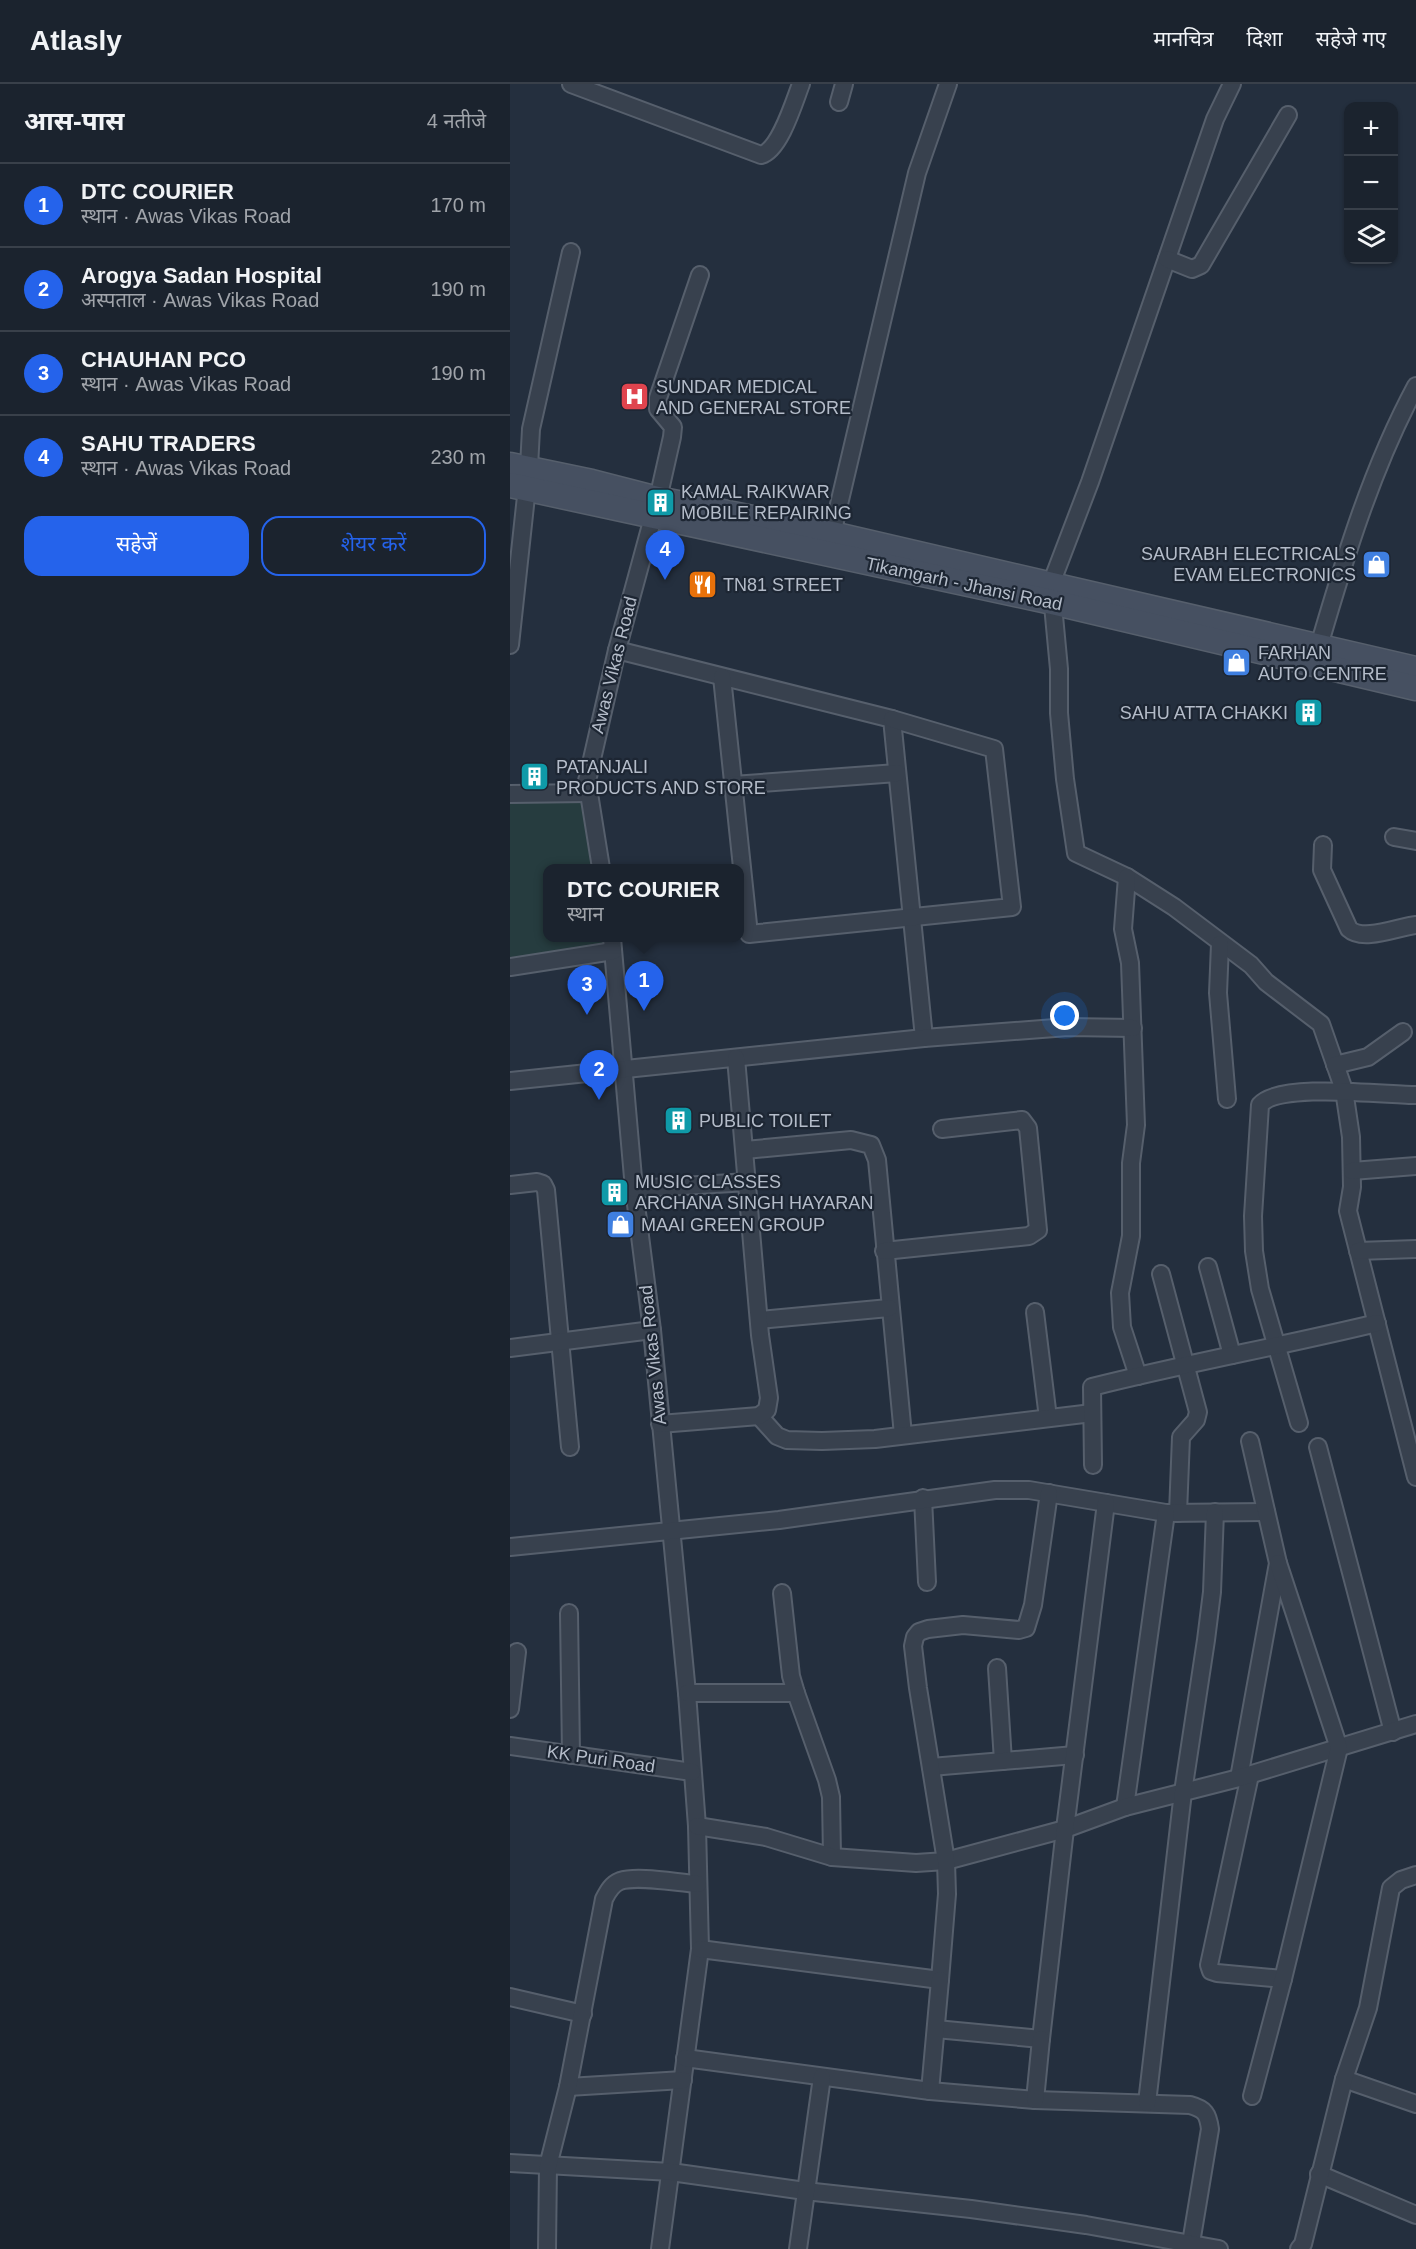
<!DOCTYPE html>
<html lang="hi">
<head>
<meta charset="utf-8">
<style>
	:root { --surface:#1b232e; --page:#282f3a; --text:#f1f3f6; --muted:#a0a4aa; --line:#39404a; --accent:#2563eb }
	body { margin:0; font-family:Helvetica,"Noto Sans Devanagari",sans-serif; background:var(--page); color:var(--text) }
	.controls { position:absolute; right:18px; top:18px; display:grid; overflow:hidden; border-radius:12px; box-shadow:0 2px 4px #0004 }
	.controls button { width:54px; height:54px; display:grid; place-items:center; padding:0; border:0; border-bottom:2px solid var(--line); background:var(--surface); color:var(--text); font:30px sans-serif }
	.you { position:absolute; left:555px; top:932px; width:21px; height:21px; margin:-15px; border:4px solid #fff; border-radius:50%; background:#1a73e8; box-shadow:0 0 0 9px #1a73e833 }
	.badge { display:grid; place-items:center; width:39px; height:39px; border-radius:50%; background:var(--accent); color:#fff; font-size:20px; font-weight:700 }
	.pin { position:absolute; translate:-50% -50px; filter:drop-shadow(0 2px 3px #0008) }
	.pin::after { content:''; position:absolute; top:32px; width:21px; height:18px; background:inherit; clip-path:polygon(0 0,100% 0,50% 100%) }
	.popup { position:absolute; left:33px; top:780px; width:201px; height:78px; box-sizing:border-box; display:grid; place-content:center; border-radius:12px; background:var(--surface); filter:drop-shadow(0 2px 4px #0005); font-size:20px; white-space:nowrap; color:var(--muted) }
	.popup b { font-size:22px; color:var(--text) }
	.popup::after { content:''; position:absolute; left:50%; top:100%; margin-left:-12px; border:12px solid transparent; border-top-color:var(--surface) }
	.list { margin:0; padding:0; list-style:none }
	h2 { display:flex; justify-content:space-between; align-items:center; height:78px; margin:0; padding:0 24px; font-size:26px }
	h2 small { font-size:20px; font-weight:400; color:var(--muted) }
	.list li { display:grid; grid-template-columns:39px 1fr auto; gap:18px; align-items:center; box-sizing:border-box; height:84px; padding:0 24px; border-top:2px solid var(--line) }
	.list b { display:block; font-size:22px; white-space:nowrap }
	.list p { margin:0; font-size:20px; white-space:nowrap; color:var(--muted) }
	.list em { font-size:20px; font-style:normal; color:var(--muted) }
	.actions { display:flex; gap:12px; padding:18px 24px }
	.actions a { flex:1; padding:14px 0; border:2px solid var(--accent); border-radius:18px; text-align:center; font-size:21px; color:var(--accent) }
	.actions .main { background:var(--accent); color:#fff }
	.icon { flex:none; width:33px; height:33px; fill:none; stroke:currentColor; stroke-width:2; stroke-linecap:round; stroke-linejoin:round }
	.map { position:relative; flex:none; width:906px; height:2165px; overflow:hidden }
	header { display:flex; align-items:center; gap:36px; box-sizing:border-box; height:84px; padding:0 30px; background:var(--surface); border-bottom:2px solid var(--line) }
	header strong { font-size:28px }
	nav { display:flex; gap:33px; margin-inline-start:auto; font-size:21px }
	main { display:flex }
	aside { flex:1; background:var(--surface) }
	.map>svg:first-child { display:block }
</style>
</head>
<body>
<header>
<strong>Atlasly</strong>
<nav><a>मानचित्र</a><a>दिशा</a><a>सहेजे गए</a></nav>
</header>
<main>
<aside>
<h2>आस-पास<small>4 नतीजे</small></h2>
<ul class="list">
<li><span class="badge">1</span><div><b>DTC COURIER</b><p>स्थान · Awas Vikas Road</p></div><em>170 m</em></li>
<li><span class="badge">2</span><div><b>Arogya Sadan Hospital</b><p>अस्पताल · Awas Vikas Road</p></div><em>190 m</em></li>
<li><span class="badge">3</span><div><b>CHAUHAN PCO</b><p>स्थान · Awas Vikas Road</p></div><em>190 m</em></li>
<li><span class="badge">4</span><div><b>SAHU TRADERS</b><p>स्थान · Awas Vikas Road</p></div><em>230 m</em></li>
</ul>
<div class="actions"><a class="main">सहेजें</a><a>शेयर करें</a></div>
</aside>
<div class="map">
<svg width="906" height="2165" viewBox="0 0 906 2165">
	<rect width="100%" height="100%" fill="#242f3e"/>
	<path fill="#263c3f" d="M 74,713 L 86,784 L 38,784 L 38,854 L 98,854 L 100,861 L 0,881 L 0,715 Z"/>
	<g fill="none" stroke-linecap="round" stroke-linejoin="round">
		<defs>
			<g id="street">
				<path d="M 61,0 L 251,71 C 270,66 284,18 291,0"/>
				<path d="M 722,0 L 705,35 L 580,398 L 541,500 L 549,585 L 549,629 L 555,695 L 566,769 L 617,793 L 664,823 L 741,881 L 756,898 L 811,940 L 834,1006 L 841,1053 L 842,1103 L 838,1127 L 906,1393"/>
				<path d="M 329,18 L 334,0"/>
				<path d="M 657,175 L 682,185 L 691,181 L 778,31"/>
				<path d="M 19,383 L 21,345 L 61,168"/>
				<path d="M 322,450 L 407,89 L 438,0"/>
				<path d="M 0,561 L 17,403"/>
				<path d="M 809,562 C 835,473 862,384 906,302"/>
				<path d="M 107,566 L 382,635 L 414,954"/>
				<path d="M 212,593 L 239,850 L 502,823 L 484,665 L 382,635"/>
				<path d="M 223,701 L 387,689"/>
				<path d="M 0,710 L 78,709"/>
				<path d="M 884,753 L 906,757"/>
				<path d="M 813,761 L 812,786 L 839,845 C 853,858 888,843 906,841"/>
				<path d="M 91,784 L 77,697 L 107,566 L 148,415 L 162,353 L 163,343 L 148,325 L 148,314 L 190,191"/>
				<path d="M 617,793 L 613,845 L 620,879 L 626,1041 L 621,1079 L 621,1152 L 610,1209 L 612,1243 L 628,1292"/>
				<path d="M 102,854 L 124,1105 L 142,1246 L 177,1609 L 187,1742 L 190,1865 L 150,2165"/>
				<path d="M 710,860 L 708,909 L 717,1015"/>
				<path d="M 0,883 L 103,867"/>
				<path d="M 825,981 L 858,973 L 893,948"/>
				<path d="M 0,997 L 414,954 L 558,943 L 623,944"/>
				<path d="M 235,1066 L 341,1056 L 361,1061 L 367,1076 L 393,1351"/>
				<path d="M 842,1087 L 906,1082"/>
				<path d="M 0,1101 L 27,1098 L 33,1100 L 36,1106 L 60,1363"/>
				<path d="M 124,1105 L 238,1098"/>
				<path d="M 374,1167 L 519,1152 L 528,1146 L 518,1044 L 512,1036 L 432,1045"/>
				<path d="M 848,1167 L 906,1165"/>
				<path d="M 698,1183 L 722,1271"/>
				<path d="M 651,1190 L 688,1328 L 686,1336 L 671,1353 L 668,1429"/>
				<path d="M 525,1228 L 538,1334"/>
				<path d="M 249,1236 L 379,1224"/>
				<path d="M 0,1264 L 142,1246"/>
				<path d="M 249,1332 L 267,1352 L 277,1356 L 312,1357 L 365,1355 L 582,1329"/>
				<path d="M 789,1339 L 750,1205 L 744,1167 L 743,1132 L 750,1021 C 768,998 876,1011 906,1011"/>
				<path d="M 150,1340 L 249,1332 L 257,1326 L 259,1314 L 250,1251 L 226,974"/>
				<path d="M 808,1363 L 883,1648"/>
				<path d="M 583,1381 L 582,1303 C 677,1279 772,1262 867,1239"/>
				<path d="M 413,1414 L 417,1498"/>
				<path d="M 0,1463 L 269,1436 L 485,1406 L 519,1406 L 656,1429 L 756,1428"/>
				<path d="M 272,1509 L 281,1592 L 286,1609"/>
				<path d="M 59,1529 L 61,1671"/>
				<path d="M 487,1584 L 493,1677"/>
				<path d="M 177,1609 L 286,1609 L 317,1696 L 321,1713 L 322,1773"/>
				<path d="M 0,1625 L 7,1568"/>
				<path d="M 0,1662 L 182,1688"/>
				<path d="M 421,1683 L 565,1671"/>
				<path d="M 740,1691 L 699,1881 L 701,1887 L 707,1889 L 773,1895"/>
				<path d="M 729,1694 L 768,1479 L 740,1357"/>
				<path d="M 615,1723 L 656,1429"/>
				<path d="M 187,1742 L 256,1753 L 322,1773 L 406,1779 L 436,1777 L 555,1745 L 615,1723 L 729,1694 L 906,1640"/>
				<path d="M 190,1865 L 430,1896 L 437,1810 L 436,1777 L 408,1604 L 403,1562 L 405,1553 L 409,1548 L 418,1545 L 453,1541 L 509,1546 L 516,1544 L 523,1521 L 539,1409"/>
				<path d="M 0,1913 L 73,1930"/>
				<path d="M 426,1945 L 531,1955 L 555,1745 L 596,1419"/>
				<path d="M 175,1974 L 420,2007 L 525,2016 L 680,2021 C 695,2025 698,2030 700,2045 L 681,2159"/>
				<path d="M 834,1995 L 906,2020"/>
				<path d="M 58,2003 L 173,1996"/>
				<path d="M 420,2007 L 430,1896"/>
				<path d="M 742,2012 L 773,1895 L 829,1664 L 768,1479"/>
				<path d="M 525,2016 L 531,1955"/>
				<path d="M 637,2019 L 673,1708 L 696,1556 L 702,1508 L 705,1428"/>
				<path d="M 0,2079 L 161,2088 L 295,2107 L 461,2125 L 576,2141 L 709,2165"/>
				<path d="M 809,2090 L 906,2131"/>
				<path d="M 37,2165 L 38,2082 L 58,2003 L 94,1815 C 98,1807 102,1800 110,1797 C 128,1791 168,1799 188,1800"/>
				<path d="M 288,2165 L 312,1993"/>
				<path d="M 789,2165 L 793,2160 L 834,1995 L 858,1924 L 881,1804 L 891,1796 L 906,1791"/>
			</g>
			<g id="secondary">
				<path d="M 0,381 L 82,398 L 148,415 L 322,450 L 906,585"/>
				<path d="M 0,401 L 542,518 L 906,604"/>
			</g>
		</defs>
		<use href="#street" stroke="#565f6c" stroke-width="20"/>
		<use href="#secondary" stroke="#565f6c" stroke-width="27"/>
		<use href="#street" stroke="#38414e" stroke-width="16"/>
		<use href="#secondary" stroke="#465061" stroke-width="24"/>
	</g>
	<defs>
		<symbol id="hospital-square" viewBox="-11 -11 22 22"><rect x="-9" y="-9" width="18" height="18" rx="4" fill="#e0444e" stroke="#1d2633"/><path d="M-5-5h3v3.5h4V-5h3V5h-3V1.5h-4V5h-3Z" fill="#fff"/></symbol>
		<symbol id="building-square" viewBox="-11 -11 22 22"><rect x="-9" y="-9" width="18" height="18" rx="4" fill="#0f9aa8" stroke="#1d2633"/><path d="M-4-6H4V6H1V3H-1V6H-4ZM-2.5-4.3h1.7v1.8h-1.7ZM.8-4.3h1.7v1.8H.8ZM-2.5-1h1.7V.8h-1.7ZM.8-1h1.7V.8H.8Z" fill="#fff"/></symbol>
		<symbol id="shop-square" viewBox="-11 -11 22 22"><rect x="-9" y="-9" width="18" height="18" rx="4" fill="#3f7fe0" stroke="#1d2633"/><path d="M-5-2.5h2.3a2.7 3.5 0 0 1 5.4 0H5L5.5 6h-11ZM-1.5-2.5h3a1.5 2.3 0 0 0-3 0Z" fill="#fff"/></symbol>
		<symbol id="restaurant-square" viewBox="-11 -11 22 22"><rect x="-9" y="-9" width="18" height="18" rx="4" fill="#e8710a" stroke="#1d2633"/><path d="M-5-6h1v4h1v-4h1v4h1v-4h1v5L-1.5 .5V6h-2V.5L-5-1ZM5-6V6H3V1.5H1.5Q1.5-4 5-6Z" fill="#fff"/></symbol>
	</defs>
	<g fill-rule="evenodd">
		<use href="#hospital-square" x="108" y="296" width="33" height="33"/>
		<use href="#building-square" x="134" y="402" width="33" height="33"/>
		<use href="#shop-square" x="850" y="464" width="33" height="33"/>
		<use href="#restaurant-square" x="176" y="484" width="33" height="33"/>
		<use href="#shop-square" x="710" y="562" width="33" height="33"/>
		<use href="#building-square" x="782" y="612" width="33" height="33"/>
		<use href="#building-square" x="8" y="676" width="33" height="33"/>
		<use href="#building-square" x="152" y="1020" width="33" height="33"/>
		<use href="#building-square" x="88" y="1092" width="33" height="33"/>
		<use href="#shop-square" x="94" y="1124" width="33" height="33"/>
	</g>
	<g text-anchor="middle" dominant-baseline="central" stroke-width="4.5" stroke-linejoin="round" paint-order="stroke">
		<g font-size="18" fill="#b4bcc9" stroke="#1d2633" text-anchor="start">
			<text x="146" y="303">SUNDAR MEDICAL<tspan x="146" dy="21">AND GENERAL STORE</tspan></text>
			<text x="171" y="408">KAMAL RAIKWAR<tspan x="171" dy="21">MOBILE REPAIRING</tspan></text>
			<text x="846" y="470" text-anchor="end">SAURABH ELECTRICALS<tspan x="846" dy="21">EVAM ELECTRONICS</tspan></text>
			<text x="213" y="501">TN81 STREET</text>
			<text x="748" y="569">FARHAN<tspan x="748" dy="21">AUTO CENTRE</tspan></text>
			<text x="778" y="629" text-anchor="end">SAHU ATTA CHAKKI</text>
			<text x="46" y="683">PATANJALI<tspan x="46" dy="21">PRODUCTS AND STORE</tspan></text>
			<text x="189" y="1037">PUBLIC TOILET</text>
			<text x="125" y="1098">MUSIC CLASSES<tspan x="125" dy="21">ARCHANA SINGH HAYARAN</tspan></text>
			<text x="131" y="1141">MAAI GREEN GROUP</text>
		</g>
		<g font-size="18" fill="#b4bcc9" stroke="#1d2633">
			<text transform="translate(454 500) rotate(12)">Tikamgarh - Jhansi Road</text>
			<text transform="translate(104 581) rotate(-76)">Awas Vikas Road</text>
			<text transform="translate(143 1271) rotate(-96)">Awas Vikas Road</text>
			<text transform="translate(91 1675) rotate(8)">KK Puri Road</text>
		</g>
	</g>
</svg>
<div class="controls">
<button>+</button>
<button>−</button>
<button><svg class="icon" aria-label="layers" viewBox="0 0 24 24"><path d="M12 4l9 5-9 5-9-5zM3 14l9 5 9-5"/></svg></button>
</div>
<div class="you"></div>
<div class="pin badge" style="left:134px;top:927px">1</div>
<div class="popup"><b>DTC COURIER</b>स्थान</div>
<div class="pin badge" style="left:89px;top:1016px">2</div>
<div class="pin badge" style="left:77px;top:931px">3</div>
<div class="pin badge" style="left:155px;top:496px">4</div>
</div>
</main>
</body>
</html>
